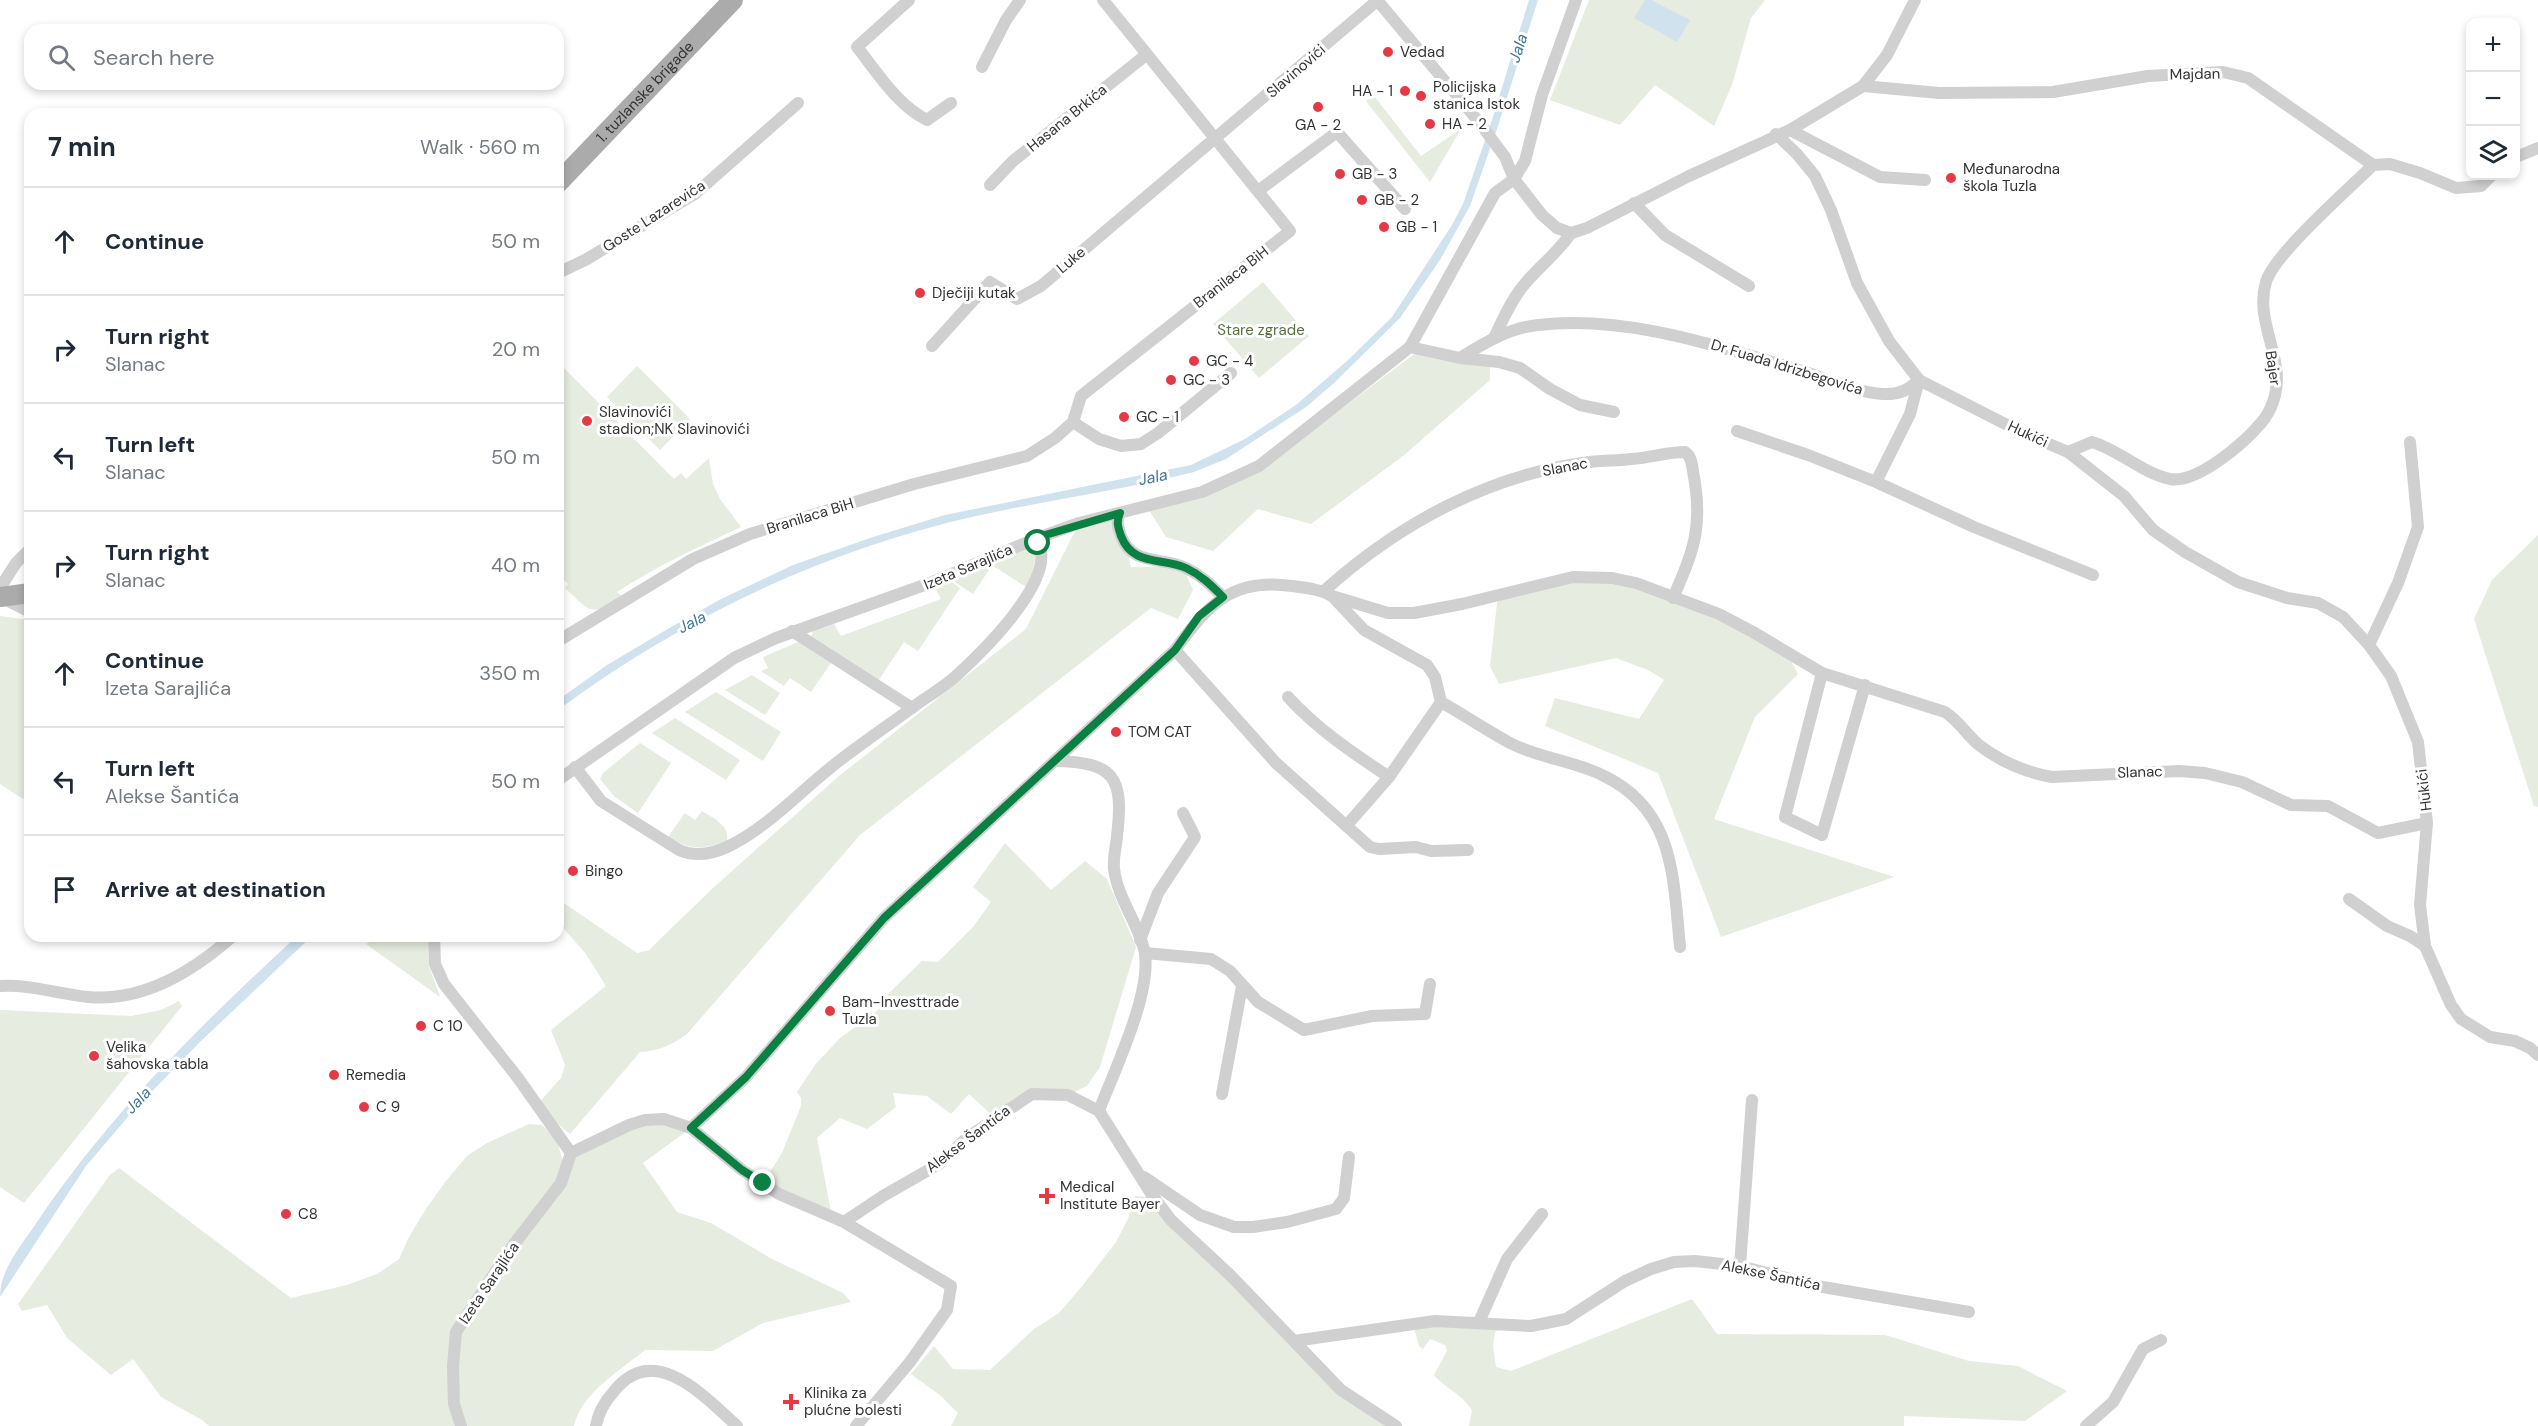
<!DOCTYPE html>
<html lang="en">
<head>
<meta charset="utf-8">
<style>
	:root { --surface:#fff; --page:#f2f2f3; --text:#1f2937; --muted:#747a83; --line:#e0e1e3 }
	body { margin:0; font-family:"DM Sans",sans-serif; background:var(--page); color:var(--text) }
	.controls { position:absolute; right:18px; top:18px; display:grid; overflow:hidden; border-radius:12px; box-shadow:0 3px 9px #0003 }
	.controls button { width:54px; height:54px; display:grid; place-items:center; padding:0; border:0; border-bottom:2px solid var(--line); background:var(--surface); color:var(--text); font:30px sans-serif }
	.stop { position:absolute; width:18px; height:18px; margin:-14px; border:4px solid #0b8043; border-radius:50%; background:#fff }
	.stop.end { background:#0b8043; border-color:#fff; box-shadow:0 2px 6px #0008 }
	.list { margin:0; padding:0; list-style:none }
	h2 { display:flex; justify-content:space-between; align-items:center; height:78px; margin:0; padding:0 24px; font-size:26px }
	h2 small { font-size:20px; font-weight:400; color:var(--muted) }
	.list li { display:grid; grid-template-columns:39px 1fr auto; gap:18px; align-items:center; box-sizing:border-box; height:108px; padding:0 24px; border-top:2px solid var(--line) }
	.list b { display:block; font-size:22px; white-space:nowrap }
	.list p { margin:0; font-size:20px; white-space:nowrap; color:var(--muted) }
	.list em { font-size:20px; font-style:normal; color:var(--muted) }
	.icon { flex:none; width:33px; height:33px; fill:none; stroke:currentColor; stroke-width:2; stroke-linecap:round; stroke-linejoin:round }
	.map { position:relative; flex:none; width:2538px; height:1426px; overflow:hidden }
	.search { position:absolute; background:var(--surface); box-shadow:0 3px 9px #0003; left:24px; top:24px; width:540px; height:66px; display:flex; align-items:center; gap:15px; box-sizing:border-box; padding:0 21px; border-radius:18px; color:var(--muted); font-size:22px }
	.panel { position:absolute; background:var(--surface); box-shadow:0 3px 9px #0003; left:24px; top:108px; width:540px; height:834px; border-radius:18px }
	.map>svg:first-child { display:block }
</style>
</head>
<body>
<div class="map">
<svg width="2538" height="1426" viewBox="0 0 2538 1426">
	<rect width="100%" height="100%" fill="#fff"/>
	<g fill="#e6ecdf">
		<path d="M 1589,0 L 1765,0 L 1751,18 L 1732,85 L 1714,126 L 1655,85 L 1620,125 L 1550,100 Z"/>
		<path d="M 1374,96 L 1421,156 L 1461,129 L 1430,182 L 1366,101 Z"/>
		<path d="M 1263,282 L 1309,336 L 1259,378 L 1213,324 Z"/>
		<path d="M 1421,349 L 1490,365 L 1490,380 L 1403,456 L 1311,524 L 1258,509 L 1213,551 L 1166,537 L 1147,507 L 1269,463 Z"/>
		<path d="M 558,362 L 674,479 L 681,473 L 686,479 L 709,458 L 713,484 L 720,499 L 741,527 C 698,547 657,566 617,592 L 623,597 C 589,616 593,614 565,588 L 568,584 L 558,574 Z"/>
		<path d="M 637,366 L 690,419 L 660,450 L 607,397 Z"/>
		<path d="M 1120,513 L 1131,567 L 1182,566 L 1193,590 L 1178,619 L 1151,608 L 860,835 L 687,1034 C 672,1045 659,1051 640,1052 L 570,1134 L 536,1106 L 561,1078 L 565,1065 L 551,1030 L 606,986 L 586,954 L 558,922 L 558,899 L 637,953 L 649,950 L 714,887 L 839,776 L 1026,629 L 1079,523 Z"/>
		<path d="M 2538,535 L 2538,807 L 2534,806 L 2474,619 L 2492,580 Z"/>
		<path d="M 1024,546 L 1038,546 L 1029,589 L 989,563 Z"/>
		<path d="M 984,566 L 989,570 L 973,594 L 953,581 Z"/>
		<path d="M 1593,577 L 1673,598 L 1796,658 L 1792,663 L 1798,674 L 1755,717 L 1714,819 L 1894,877 L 1721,937 L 1658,773 L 1545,726 L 1555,698 L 1639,719 L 1664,680 L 1648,670 L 1616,658 L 1499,684 L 1490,666 L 1498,594 Z"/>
		<path d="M 949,580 L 960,588 L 918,651 L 904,642 L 878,681 L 811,637 L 813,631 L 834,624 L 841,636 L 941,599 L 934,586 Z"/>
		<path d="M 0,616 L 23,619 L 30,624 L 30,788 L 23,799 L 0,784 Z"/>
		<path d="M 798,642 L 831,663 L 811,692 L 790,678 L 784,686 L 761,671 L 768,668 L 763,657 Z"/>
		<path d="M 752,675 L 780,693 L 765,715 L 725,690 Z"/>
		<path d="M 716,692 L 781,732 L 763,761 L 685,712 Z"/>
		<path d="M 675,718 L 740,760 L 726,780 L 652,733 Z"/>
		<path d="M 640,743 L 671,763 L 638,813 L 615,797 L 600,779 L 603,773 Z"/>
		<path d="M 702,811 C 713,818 730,825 727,841 C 704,849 691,851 668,837 L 685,813 L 695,820 Z"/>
		<path d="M 1005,843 L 1051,890 L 1085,861 L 1107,879 L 1136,947 L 1100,1067 L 1087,1086 L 1068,1095 L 1032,1094 L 995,1118 L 969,1094 L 951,1114 L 927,1096 L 893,1093 L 896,1107 L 867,1129 L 840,1118 L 817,1138 L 832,1217 L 763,1183 L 782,1153 L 801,1106 L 801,1098 L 797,1092 L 815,1065 L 839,1039 L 878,1010 L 889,993 L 922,961 L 938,962 L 973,927 L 991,902 L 973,887 Z"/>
		<path d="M 380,936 L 428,936 L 429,966 L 440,997 L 366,944 Z"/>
		<path d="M 179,1001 L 182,1006 L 24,1203 L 0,1187 L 0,1010 L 131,1016 L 161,1010 Z"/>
		<path d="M 645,1120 L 691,1128 L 643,1163 L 677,1212 L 711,1223 L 772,1259 L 843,1293 L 851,1302 L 763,1323 L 713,1351 L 645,1350 C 621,1370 581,1393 574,1426 L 461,1426 L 458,1417 L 454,1426 L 209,1426 L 202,1420 L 161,1397 L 133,1359 L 111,1375 L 67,1338 L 47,1305 L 22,1311 L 18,1304 L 109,1176 L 119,1168 L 291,1298 L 347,1285 L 377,1274 L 399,1259 L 409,1237 L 426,1209 L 446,1181 L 467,1156 L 487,1143 L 529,1124 L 542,1125 L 557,1141 L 563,1162 L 571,1153 Z"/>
		<path d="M 1135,1196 L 1147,1197 L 1309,1358 L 1396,1426 L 951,1426 L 958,1413 L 941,1396 L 911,1374 L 934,1346 L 953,1369 L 990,1370 L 1034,1329 L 1059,1313 L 1083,1285 L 1116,1242 L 1128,1219 Z"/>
		<path d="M 1692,1299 L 1717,1334 L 1885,1335 L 1969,1361 L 2018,1366 L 2067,1391 L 2025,1421 L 1904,1416 L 1904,1426 L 1469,1426 L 1472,1411 C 1465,1396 1445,1388 1434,1375 L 1447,1351 L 1445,1345 L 1430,1339 L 1423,1349 L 1419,1346 L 1413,1324 L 1506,1324 L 1495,1332 L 1493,1346 L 1496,1367 L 1511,1371 Z"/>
	</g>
	<g fill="#cfe2ee">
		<path d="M 1529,0 L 1538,0 L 1498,126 L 1470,206 L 1440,260 L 1400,318 L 1334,383 L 1306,407 L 1226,459 L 1194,472 C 1122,490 1048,500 976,516 C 825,550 682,618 558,710 L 558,700 L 607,665 L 666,630 L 721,599 L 793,565 L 873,537 L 945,515 L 1191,465 L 1245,439 L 1296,405 L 1347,361 L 1392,317 L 1452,225 L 1463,204 L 1492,120 Z"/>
		<path d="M 1645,0 L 1651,0 L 1690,20 L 1677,42 L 1634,18 Z"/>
		<path d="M 297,936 L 312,936 L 200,1042 L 133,1111 L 86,1166 L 0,1297 C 0,1270 20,1247 35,1225 C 109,1114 200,1026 297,936 Z"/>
	</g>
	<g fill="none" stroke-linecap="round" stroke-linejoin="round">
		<g stroke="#d0d0d0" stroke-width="12">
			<path d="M 909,0 L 857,47 C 877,72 897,105 927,120 L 951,103"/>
			<path d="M 1377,0 L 1479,122 L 1505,157 L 1514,179 L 1542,215 L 1557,228 L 1571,233 L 1587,228 L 1689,176 L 1790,130 L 1863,86 L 1887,55 L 1915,0"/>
			<path d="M 982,67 L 1006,20 L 1020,0"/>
			<path d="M 1863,86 L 1939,93 L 2053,92 L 2148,76 L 2223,72 L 2248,78 L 2373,165 L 2390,164 L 2420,173 L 2456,188 L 2481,186 L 2491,176"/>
			<path d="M 1790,130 L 1880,177 L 1925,180"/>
			<path d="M 1776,134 L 1797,154 L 1815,176 L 1831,210 L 1857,283 L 1889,341 L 1919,380 L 2021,432 L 2068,452 L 2124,496 L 2153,530 L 2185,552 L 2238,582 L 2287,598 L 2318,603 L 2343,617 L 2369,645 L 2391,676 L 2418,742 L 2427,823 L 2420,905 L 2425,946 L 2451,1005 L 2461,1019 L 2490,1037 L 2515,1041 L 2530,1048 L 2538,1055"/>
			<path d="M 2516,157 L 2538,148"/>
			<path d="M 990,185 L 1013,161 L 1146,55"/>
			<path d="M 1258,191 L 1337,132 L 1405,209"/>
			<path d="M 1634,203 L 1665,235 L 1749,286"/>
			<path d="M 558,273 L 587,259 L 696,193 L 798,103"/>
			<path d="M 1495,336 C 1503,319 1511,301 1523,286 C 1538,267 1558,253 1571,233"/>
			<path d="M 932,346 L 990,282 L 1017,299 L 1041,286 L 1378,0"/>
			<path d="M 1410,347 L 1460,358 L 1499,362 L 1520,368 L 1550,389 L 1580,405 L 1614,412"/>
			<path d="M 1460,358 C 1484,343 1509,328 1538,325 C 1625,315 1714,345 1796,369 C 1826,378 1852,392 1883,394 C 1899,395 1908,390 1919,380"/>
			<path d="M 1073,422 L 1099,439 L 1121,446 L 1141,444 L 1158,433 L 1231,373"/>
			<path d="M 1737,431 L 1808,455 L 1876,482 L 1974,527 L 2093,575"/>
			<path d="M 2068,452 L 2092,442 C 2119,450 2142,473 2170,479 C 2197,484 2244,443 2261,423 C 2272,410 2277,394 2277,377 C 2276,346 2256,315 2266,282 C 2274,254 2349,189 2373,165"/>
			<path d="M 1876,482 L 1910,414 L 1919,380"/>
			<path d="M 1120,513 C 1116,522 1118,527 1121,536 C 1133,567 1162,556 1186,568 C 1201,575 1211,585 1223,597"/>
			<path d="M 0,588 L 16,563 L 30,549"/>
			<path d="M 1324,591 C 1398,524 1490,474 1590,462 C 1603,460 1617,461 1631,459 C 1649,458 1667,452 1685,452 C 1693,457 1692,469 1694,477 C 1703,528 1693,552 1673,598"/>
			<path d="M 1332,596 L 1364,630 L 1427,665 L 1435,677 L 1441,702 C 1464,715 1488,731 1512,744 C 1540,758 1574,761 1602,775 C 1675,809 1673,877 1680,947"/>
			<path d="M 4,599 L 30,612"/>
			<path d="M 792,631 L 912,708"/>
			<path d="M 558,641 L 693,559 L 750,534 L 914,484 L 1027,456 L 1055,438 L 1073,422 L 1081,396 L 1290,231 L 1103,0"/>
			<path d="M 2369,645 L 2398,583 L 2418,527 L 2410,442"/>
			<path d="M 1175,650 L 1276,763 L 1370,847 L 1379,849 L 1416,847 L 1431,851 L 1468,850"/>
			<path d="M 1822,673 L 1785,817 L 1822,835 L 1865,685"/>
			<path d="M 1288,697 C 1317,729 1353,753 1389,777"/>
			<path d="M 1054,761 C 1115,762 1124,777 1117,836 C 1116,847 1113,858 1114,868 C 1117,899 1140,925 1145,954 C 1151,995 1114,1071 1099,1111"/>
			<path d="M 575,767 L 601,801 L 679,850 C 695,857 712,854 727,847 C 769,827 802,789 839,761 C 865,741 893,722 920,702 C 932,694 945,686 956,676 C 980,654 1065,573 1035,539"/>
			<path d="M 558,780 L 734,658 L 776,638 L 930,583 L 1035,539 L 1079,523 L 1202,492 L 1259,466 L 1410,347 L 1495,193 L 1514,179 L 1525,161 L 1542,95 L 1576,0"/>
			<path d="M 1347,825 L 1389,777 L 1441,702"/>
			<path d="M 2349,899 L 2387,926 L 2410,936 L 2425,946"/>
			<path d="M 434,936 L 435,964 L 444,984 L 518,1078 L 571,1153 L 629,1125 L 645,1120 L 664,1119 L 691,1128 L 742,1170 L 779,1194 L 844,1222 L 951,1286 L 947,1310 L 910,1362 L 856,1426"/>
			<path d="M 1140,940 L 1158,893 L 1195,837 L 1183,813"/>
			<path d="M 1145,953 L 1211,959 L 1230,971 L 1258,1002 L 1304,1030 L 1372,1016 L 1425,1014 L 1430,984"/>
			<path d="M 0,986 C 29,984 59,994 88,997 C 144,1002 193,971 233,936"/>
			<path d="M 1222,1094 L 1242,986"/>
			<path d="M 691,1128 L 746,1077 L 884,918 L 1175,650 C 1208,605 1232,577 1292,586 C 1306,588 1320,589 1332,596 L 1388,613 L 1414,613 L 1462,604 L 1573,577 L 1612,578 L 1636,583 L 1719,614 L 1753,632 L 1822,673 L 1945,712 C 1959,721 1967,735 1979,745 C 2001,762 2025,772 2052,777 L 2179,771 L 2205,773 L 2242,782 L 2291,805 L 2328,806 L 2378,833 L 2427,823"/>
			<path d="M 1144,1177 L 1200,1215 L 1234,1227 L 1253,1227 L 1287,1222 L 1336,1209 L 1344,1198 L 1349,1157"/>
			<path d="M 844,1222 L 883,1196 L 939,1164 L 968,1137 L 1032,1094 L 1068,1095 L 1099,1111 L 1152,1195 L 1171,1220 L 1231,1276 L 1341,1390 L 1396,1426"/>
			<path d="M 1740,1266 L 1752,1100"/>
			<path d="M 1479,1322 L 1507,1259 L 1542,1214"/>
			<path d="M 1294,1341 L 1435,1321 L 1531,1326 L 1566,1319 L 1625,1281 L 1651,1269 L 1674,1262 L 1695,1261 L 1740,1266 L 1817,1286 L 1969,1312"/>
			<path d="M 461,1426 L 454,1404 L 453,1366 L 456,1332 L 511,1248 L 561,1183 L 571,1153"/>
			<path d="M 596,1426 C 598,1412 606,1400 615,1390 C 655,1342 704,1396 737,1426"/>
			<path d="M 2086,1426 L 2113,1402 L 2143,1349 L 2161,1340"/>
		</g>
		<g stroke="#ababab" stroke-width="20">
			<path id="s1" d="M 558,183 L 733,0"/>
			<path d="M 0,597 L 30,593"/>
		</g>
	</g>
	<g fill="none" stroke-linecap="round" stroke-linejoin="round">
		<path stroke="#0b8043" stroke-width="8" d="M 763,1183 L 742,1170 L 691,1128 L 746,1077 L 884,918 L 1175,650 L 1199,616 L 1223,597 C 1211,585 1201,575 1186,568 C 1162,557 1133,567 1121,536 C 1118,527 1116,522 1120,513 L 1035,538 L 1038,543"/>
	</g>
	<g fill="#e63946" stroke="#fff" stroke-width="2">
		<circle cx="1388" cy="52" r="6"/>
		<circle cx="1405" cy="91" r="6"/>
		<circle cx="1421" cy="96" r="6"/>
		<circle cx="1318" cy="107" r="6"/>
		<circle cx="1430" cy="124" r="6"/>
		<circle cx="1340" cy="174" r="6"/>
		<circle cx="1951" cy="178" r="6"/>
		<circle cx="1362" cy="200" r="6"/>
		<circle cx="1384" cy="227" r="6"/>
		<circle cx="920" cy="293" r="6"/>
		<circle cx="1194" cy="361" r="6"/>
		<circle cx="1171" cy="380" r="6"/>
		<circle cx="1124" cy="417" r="6"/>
		<circle cx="587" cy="421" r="6"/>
		<circle cx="1116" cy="732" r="6"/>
		<circle cx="573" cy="871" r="6"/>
		<circle cx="830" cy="1011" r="6"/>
		<circle cx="421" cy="1026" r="6"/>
		<circle cx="94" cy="1056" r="6"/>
		<circle cx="334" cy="1075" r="6"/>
		<circle cx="364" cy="1107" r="6"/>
		<path d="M1044 1187h6v6h6v6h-6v6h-6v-6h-6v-6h6z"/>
		<circle cx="286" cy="1214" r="6"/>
		<path d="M788 1393h6v6h6v6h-6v6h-6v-6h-6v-6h6z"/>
	</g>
	<g text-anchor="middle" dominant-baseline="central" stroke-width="6" stroke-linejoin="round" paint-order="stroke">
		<g font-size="15" fill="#333" stroke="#fff" text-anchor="start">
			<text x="1400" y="52">Vedad</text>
			<text x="1433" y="87">Policijska<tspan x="1433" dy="17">stanica Istok</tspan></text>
			<text x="1393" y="91" text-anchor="end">HA - 1</text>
			<text x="1442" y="124">HA - 2</text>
			<text x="1318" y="125" text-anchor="middle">GA - 2</text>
			<text x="1963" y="169">Međunarodna<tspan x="1963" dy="17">škola Tuzla</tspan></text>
			<text x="1352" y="174">GB - 3</text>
			<text x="1374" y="200">GB - 2</text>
			<text x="1396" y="227">GB - 1</text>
			<text x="932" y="293">Dječiji kutak</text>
			<text x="1206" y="361">GC - 4</text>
			<text x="1183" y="380">GC - 3</text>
			<text x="599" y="412">Slavinovići<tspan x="599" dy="17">stadion;NK Slavinovići</tspan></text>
			<text x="1136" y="417">GC - 1</text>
			<text x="1128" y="732">TOM CAT</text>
			<text x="585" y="871">Bingo</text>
			<text x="842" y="1002">Bam-Investtrade<tspan x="842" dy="17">Tuzla</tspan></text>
			<text x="433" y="1026">C 10</text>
			<text x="106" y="1047">Velika<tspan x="106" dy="17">šahovska tabla</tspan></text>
			<text x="346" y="1075">Remedia</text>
			<text x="376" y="1107">C 9</text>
			<text x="1060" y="1187">Medical<tspan x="1060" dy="17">Institute Bayer</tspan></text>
			<text x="298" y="1214">C8</text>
			<text x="804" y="1393">Klinika za<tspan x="804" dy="17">plućne bolesti</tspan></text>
		</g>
		<g font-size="15" fill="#333" stroke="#fff">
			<text transform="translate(1296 71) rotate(-41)">Slavinovići</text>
			<text transform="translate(2195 74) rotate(-1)">Majdan</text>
			<text stroke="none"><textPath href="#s1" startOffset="126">1. tuzlanske brigade</textPath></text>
			<text transform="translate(1067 118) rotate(-39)">Hasana Brkića</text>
			<text transform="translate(654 216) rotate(-33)">Goste Lazarevića</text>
			<text transform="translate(1071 260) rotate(-40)">Luke</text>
			<text transform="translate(1231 277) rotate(-38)">Branilaca BiH</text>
			<text transform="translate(1787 367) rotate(17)">Dr Fuada Idrizbegovića</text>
			<text transform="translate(2273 368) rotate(82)">Bajer</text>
			<text transform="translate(2028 434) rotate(25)">Hukići</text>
			<text transform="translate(1565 467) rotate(-11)">Slanac</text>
			<text transform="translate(810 516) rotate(-17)">Branilaca BiH</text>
			<text transform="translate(968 567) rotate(-23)">Izeta Sarajlića</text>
			<text transform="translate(2140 772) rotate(-2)">Slanac</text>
			<text transform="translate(2424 790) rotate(-97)">Hukići</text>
			<text transform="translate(968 1139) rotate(-37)">Alekse Šantića</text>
			<text transform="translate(1771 1275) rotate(12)">Alekse Šantića</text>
			<text transform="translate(489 1283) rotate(-56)">Izeta Sarajlića</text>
		</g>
		<g font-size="15" fill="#56703f" stroke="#fff">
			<text x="1261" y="330">Stare zgrade</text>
		</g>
		<g font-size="16" font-style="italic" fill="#3f7597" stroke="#fff">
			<text transform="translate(1518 48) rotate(-72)">Jala</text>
			<text transform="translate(1153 477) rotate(-11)">Jala</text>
			<text transform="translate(692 622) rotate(-27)">Jala</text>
			<text transform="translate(138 1100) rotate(-47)">Jala</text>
		</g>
	</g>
</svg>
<div class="controls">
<button>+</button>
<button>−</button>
<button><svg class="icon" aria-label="layers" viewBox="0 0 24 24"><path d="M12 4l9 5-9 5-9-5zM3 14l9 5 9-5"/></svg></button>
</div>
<div class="stop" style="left:1038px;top:543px"></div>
<div class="stop end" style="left:763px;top:1183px"></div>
<div class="search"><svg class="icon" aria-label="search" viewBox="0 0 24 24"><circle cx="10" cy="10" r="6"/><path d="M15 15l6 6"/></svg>Search here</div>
<section class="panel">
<h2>7 min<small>Walk · 560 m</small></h2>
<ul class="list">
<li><svg class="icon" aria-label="ahead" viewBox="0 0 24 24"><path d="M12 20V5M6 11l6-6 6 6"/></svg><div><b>Continue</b></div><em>50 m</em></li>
<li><svg class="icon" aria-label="right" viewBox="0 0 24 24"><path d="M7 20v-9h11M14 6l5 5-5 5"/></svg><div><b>Turn right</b><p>Slanac</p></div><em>20 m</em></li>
<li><svg class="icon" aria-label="left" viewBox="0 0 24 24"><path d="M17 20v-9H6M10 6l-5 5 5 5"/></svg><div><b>Turn left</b><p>Slanac</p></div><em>50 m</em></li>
<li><svg class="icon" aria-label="right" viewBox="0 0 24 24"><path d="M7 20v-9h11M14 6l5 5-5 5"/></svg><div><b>Turn right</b><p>Slanac</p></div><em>40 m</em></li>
<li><svg class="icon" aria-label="ahead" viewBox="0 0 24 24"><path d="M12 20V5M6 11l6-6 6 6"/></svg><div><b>Continue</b><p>Izeta Sarajlića</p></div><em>350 m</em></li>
<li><svg class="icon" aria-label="left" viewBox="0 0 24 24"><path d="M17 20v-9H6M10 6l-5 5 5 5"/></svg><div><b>Turn left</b><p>Alekse Šantića</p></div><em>50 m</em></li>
<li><svg class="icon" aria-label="arrive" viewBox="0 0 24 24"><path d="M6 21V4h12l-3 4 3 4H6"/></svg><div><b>Arrive at destination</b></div></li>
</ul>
</section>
</div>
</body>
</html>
